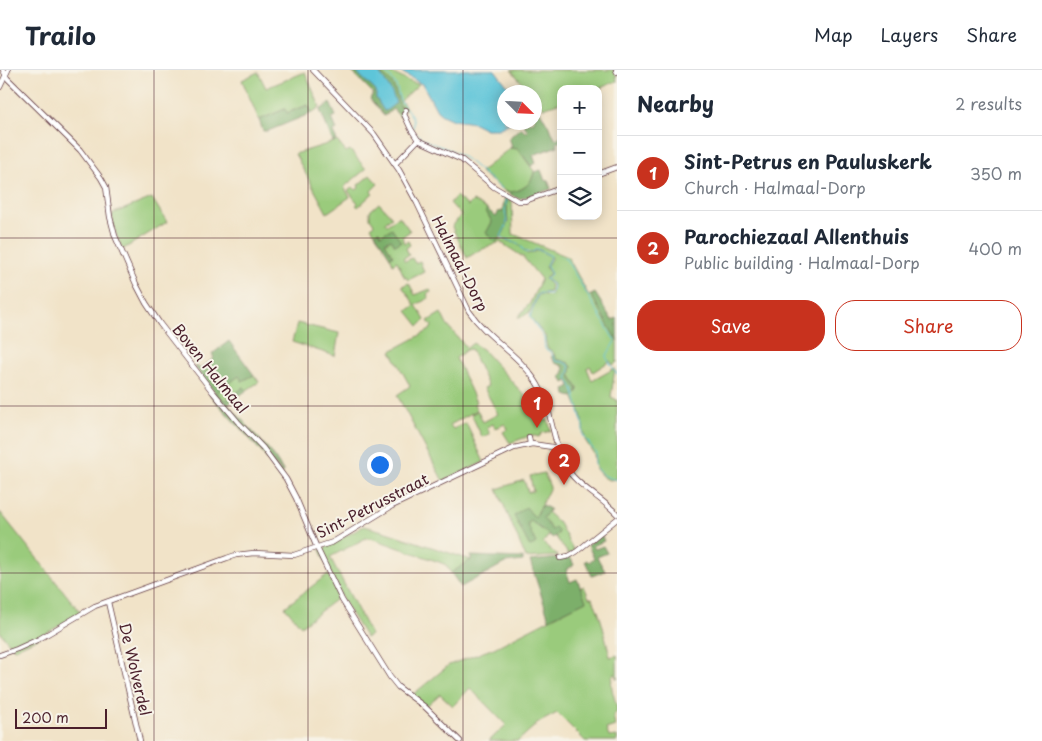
<!DOCTYPE html>
<html lang="en">
<head>
<meta charset="utf-8">
<style>
	:root { --surface:#fff; --page:#f2f2f3; --text:#1f2937; --muted:#747a83; --line:#e0e1e3; --accent:#c8321e }
	body { margin:0; font-family:"Playpen Sans",sans-serif; background:var(--page); color:var(--text) }
	.controls { position:absolute; right:15px; top:15px; display:grid; overflow:hidden; border-radius:10px; box-shadow:0 2px 12px #0003 }
	.controls button { width:45px; height:45px; display:grid; place-items:center; padding:0; border:0; border-bottom:1px solid var(--line); background:var(--surface); color:var(--text); font:25px sans-serif }
	.compass { position:absolute; left:497px; top:15px; width:45px; height:45px; border-radius:50%; background:var(--surface); box-shadow:0 2px 12px #0003; rotate:114deg }
	.scale { position:absolute; left:15px; bottom:12px; width:92px; box-sizing:border-box; padding-left:5px; border:2px solid #4a1f2b; border-top:0; font-size:14px; line-height:18px; white-space:nowrap; color:#4a1f2b; -webkit-text-stroke:4px #f7f3e8; paint-order:stroke }
	.you { position:absolute; left:379px; top:394px; width:18px; height:18px; margin:-12px; border:4px solid #fff; border-radius:50%; background:#1a73e8; box-shadow:0 0 0 8px #1a73e833 }
	.badge { display:grid; place-items:center; width:32px; height:32px; border-radius:50%; background:var(--accent); color:#fff; font-size:16px; font-weight:700 }
	.pin { position:absolute; translate:-50% -41px; filter:drop-shadow(0 1px 2px #0008) }
	.pin::after { content:''; position:absolute; top:26px; width:18px; height:15px; background:inherit; clip-path:polygon(0 0,100% 0,50% 100%) }
	.list { margin:0; padding:0; list-style:none }
	h2 { display:flex; justify-content:space-between; align-items:center; height:65px; margin:0; padding:0 20px; font-size:21px }
	h2 small { font-size:16px; font-weight:400; color:var(--muted) }
	.list li { display:grid; grid-template-columns:32px 1fr auto; gap:15px; align-items:center; box-sizing:border-box; height:75px; padding:0 20px; border-top:1px solid var(--line) }
	.list b { display:block; font-size:19px; white-space:nowrap }
	.list p { margin:0; font-size:16px; white-space:nowrap; color:var(--muted) }
	.list em { font-size:16px; font-style:normal; color:var(--muted) }
	.actions { display:flex; gap:10px; padding:15px 20px }
	.actions a { flex:1; padding:11px 0; border:1px solid var(--accent); border-radius:20px; text-align:center; font-size:18px; color:var(--accent) }
	.actions .main { background:var(--accent); color:#fff }
	.icon { flex:none; width:28px; height:28px; fill:none; stroke:currentColor; stroke-width:2; stroke-linecap:round; stroke-linejoin:round }
	.map { position:relative; flex:none; width:617px; height:671px; overflow:hidden }
	header { display:flex; align-items:center; gap:30px; box-sizing:border-box; height:70px; padding:0 25px; background:var(--surface); border-bottom:1px solid var(--line) }
	header strong { font-size:24px }
	nav { display:flex; gap:28px; margin-inline-start:auto; font-size:18px }
	main { display:flex }
	aside { flex:1; background:var(--surface) }
	.map>svg:first-child { display:block }
</style>
</head>
<body>
<header>
<strong>Trailo</strong>
<nav><a>Map</a><a>Layers</a><a>Share</a></nav>
</header>
<main>
<div class="map">
<svg width="617" height="671" viewBox="0 0 617 671">
	<rect width="100%" height="100%" fill="#f7f3e8"/>
	<filter id="ink" filterUnits="userSpaceOnUse"><feTurbulence type="fractalNoise" baseFrequency=".02" numOctaves="2"/><feDisplacementMap in="SourceGraphic" scale="10" xChannelSelector="R" yChannelSelector="G"/><feConvolveMatrix kernelMatrix="1 2 1 2 8 2 1 2 1" color-interpolation-filters="sRGB"/></filter>
	<filter id="wash" filterUnits="userSpaceOnUse"><feTurbulence type="fractalNoise" baseFrequency=".0096" numOctaves="4" result="noise"/><feDisplacementMap in="SourceGraphic" scale="20" xChannelSelector="R" yChannelSelector="G"/><feGaussianBlur stdDeviation="1.12" result="paint"/><feColorMatrix in="noise" values="0 0 0 0 0 0 0 0 0 0 0 0 0 0 0 0 0 1.4 0 .05"/><feComposite in="paint" operator="in"/></filter>
	<g filter="url(#wash)">
		<rect width="100%" height="100%" fill="#f1e3c8"/>
		<g fill="#9acb7b" stroke="#727553">
			<path d="M 378,0 C 393,0 404,12 419,14 L 401,31 L 406,38 L 402,41 C 398,33 397,26 394,18 C 391,10 382,7 378,0 Z"/>
			<path d="M 511,0 L 615,0 L 617,11 L 598,19 L 561,19 L 561,32 L 543,38 L 535,28 L 534,22 L 530,22 Z"/>
			<path d="M 258,2 L 266,18 L 305,2 L 320,37 L 312,43 L 308,35 L 286,43 L 285,39 L 259,50 L 242,10 Z"/>
			<path d="M 337,71 L 346,82 L 350,80 L 366,99 L 344,117 L 350,127 L 327,143 L 295,84 Z"/>
			<path d="M 510,78 L 518,79 L 534,101 C 533,115 519,123 506,122 L 480,102 Z"/>
			<path d="M 370,105 L 378,114 L 371,121 L 373,123 L 358,137 L 356,135 L 358,133 L 348,121 L 353,117 L 356,120 L 359,118 L 358,115 Z"/>
			<path d="M 456,126 L 468,136 L 473,131 L 487,139 L 486,141 L 492,152 L 490,156 L 495,172 L 500,169 C 506,170 512,172 517,174 C 527,179 522,189 538,180 L 550,186 L 545,197 L 550,203 L 545,209 L 551,215 L 550,222 L 537,224 L 530,242 L 520,248 L 518,247 L 530,233 L 541,209 L 523,187 L 500,172 L 478,181 L 467,188 L 452,157 L 461,145 L 450,133 Z"/>
			<path d="M 508,127 L 512,130 L 513,164 L 568,187 L 589,226 L 591,225 L 617,270 L 617,292 L 613,295 L 610,291 L 593,302 L 590,296 L 587,298 L 592,311 L 615,298 L 611,327 L 617,330 L 617,409 L 609,410 L 603,407 L 596,399 L 594,384 L 585,370 L 581,344 L 573,326 L 575,325 L 578,319 L 570,304 L 572,297 L 569,293 L 556,289 L 553,282 L 547,278 L 545,266 L 530,247 L 538,225 L 540,224 L 550,226 L 552,224 L 553,214 L 546,209 L 551,203 L 546,197 L 552,187 L 539,179 L 531,182 L 525,181 L 518,174 L 501,167 L 508,152 L 506,136 Z"/>
			<path d="M 152,128 L 167,152 L 122,180 L 114,158 L 112,144 Z"/>
			<path d="M 379,133 L 392,147 L 385,152 L 387,155 L 399,146 L 410,161 L 402,167 L 404,173 L 408,171 L 410,175 L 406,178 L 409,185 L 403,188 L 405,191 L 412,188 L 415,193 L 420,191 L 424,202 L 408,210 L 406,207 L 405,208 L 397,191 L 393,194 L 390,187 L 393,185 L 385,173 L 391,169 L 401,172 L 381,165 L 379,161 L 375,163 L 371,157 L 374,154 L 370,148 L 370,141 Z"/>
			<path d="M 409,213 L 415,225 L 430,219 L 431,222 L 427,224 L 429,228 L 416,235 L 425,250 L 419,256 L 407,241 L 415,235 L 402,216 Z"/>
			<path d="M 441,243 L 447,255 L 467,278 L 473,273 L 483,280 L 525,326 L 526,335 L 536,333 L 541,351 L 548,350 L 551,361 L 542,363 L 539,367 L 532,365 L 510,373 L 503,362 L 508,359 L 505,354 L 495,358 L 493,354 L 487,357 L 490,364 L 482,367 L 471,344 L 478,341 L 483,352 L 498,344 L 484,318 L 488,316 L 471,279 L 466,280 L 456,288 L 476,332 L 474,334 L 477,340 L 450,355 L 453,359 L 466,353 L 484,392 L 443,411 L 397,325 L 410,316 L 391,281 L 430,260 L 432,256 L 428,251 Z"/>
			<path d="M 297,253 L 339,263 L 335,286 L 292,272 Z"/>
			<path d="M 254,305 L 259,312 L 247,320 L 244,317 L 225,332 L 217,322 L 239,306 L 242,311 Z"/>
			<path d="M 544,403 L 550,417 L 535,448 L 526,438 L 527,454 L 531,451 L 549,465 L 543,473 L 558,486 L 526,488 L 497,419 L 524,410 L 528,422 L 533,421 L 530,406 Z"/>
			<path d="M 0,442 L 81,543 L 36,569 L 14,579 L 0,562 Z"/>
			<path d="M 547,442 L 559,453 L 574,481 L 569,485 L 555,466 L 559,463 L 552,460 L 543,448 Z"/>
			<path d="M 364,456 L 383,461 L 471,490 L 451,503 L 446,495 L 439,492 L 371,468 L 366,468 L 330,487 L 371,565 L 366,568 L 343,531 L 320,480 Z"/>
			<path d="M 328,504 L 339,527 L 301,556 L 285,537 Z"/>
			<path d="M 584,516 L 589,528 L 592,528 C 602,546 605,567 610,587 L 617,585 L 617,609 L 614,603 C 607,616 617,629 617,642 L 613,645 L 615,656 L 606,659 L 609,667 L 617,666 L 617,671 L 585,671 L 557,643 L 538,653 L 518,671 L 489,671 L 506,655 L 470,618 L 453,636 L 440,624 L 425,637 L 411,626 L 449,595 L 494,578 L 585,531 L 580,518 Z"/>
		</g>
		<g fill="#7baf6b" stroke="#62674b">
			<path d="M 350,0 L 378,0 C 382,6 389,8 393,15 C 395,19 402,41 403,47 L 401,48 L 393,39 L 384,46 L 370,29 L 373,23 Z"/>
			<path d="M 330,33 L 336,46 L 332,48 L 337,60 L 333,62 L 337,71 L 333,72 L 320,40 Z"/>
			<path d="M 308,35 L 312,43 L 268,61 L 263,61 L 259,50 L 285,39 L 287,43 Z"/>
			<path d="M 540,41 L 556,69 L 561,67 L 561,71 L 557,73 L 558,76 L 533,85 L 536,93 L 531,96 L 518,79 L 510,78 L 512,75 L 508,69 L 521,57 L 525,62 L 528,61 L 523,54 L 526,53 L 534,52 L 535,45 Z"/>
			<path d="M 541,100 L 545,111 L 548,110 L 551,119 L 519,129 L 506,122 C 518,123 532,116 534,102 Z"/>
			<path d="M 505,126 L 508,127 C 506,145 511,161 495,172 L 486,163 L 492,152 L 486,141 L 487,139 L 496,147 L 499,141 L 502,142 Z"/>
			<path d="M 392,158 L 401,172 L 395,175 L 391,169 L 385,172 L 393,186 L 390,187 L 375,163 L 379,161 L 381,165 Z"/>
			<path d="M 595,223 L 612,250 L 617,248 L 617,271 L 591,225 Z"/>
			<path d="M 229,271 L 254,305 L 242,311 L 239,306 L 217,322 L 225,331 L 244,317 L 247,320 L 228,334 L 271,382 L 284,402 L 283,403 L 262,379 L 283,406 L 281,408 C 261,378 234,353 210,325 L 215,323 L 195,297 L 197,296 L 200,299 L 214,288 L 212,284 Z"/>
			<path d="M 554,285 L 556,289 L 569,293 L 572,297 L 570,305 L 578,319 L 577,323 L 572,327 L 566,325 L 565,319 L 570,316 L 568,311 L 564,313 L 561,307 L 564,301 L 563,296 L 555,293 L 551,287 Z"/>
			<path d="M 542,435 L 550,439 L 543,448 L 552,460 L 555,458 L 559,462 L 553,468 L 531,451 L 527,454 L 536,473 L 530,477 L 514,446 L 526,437 L 535,448 Z"/>
			<path d="M 601,465 L 604,471 L 593,476 L 595,479 L 603,476 L 607,483 L 597,487 L 605,501 L 592,506 L 585,491 L 587,490 L 589,492 L 594,489 L 588,475 Z"/>
			<path d="M 471,486 L 523,488 L 523,491 L 505,493 L 461,517 L 451,503 L 471,490 Z"/>
			<path d="M 570,487 L 574,495 L 566,500 L 570,512 L 577,509 L 586,531 L 549,549 L 530,491 Z"/>
		</g>
		<g fill="#5dc5d9" stroke="#547282">
			<path d="M 354,0 L 377,0 C 386,13 391,18 396,33 L 387,40 L 384,41 L 376,28 L 376,21 Z"/>
			<path d="M 398,0 L 495,0 L 512,22 L 504,22 L 504,52 L 510,53 L 498,59 L 486,59 L 474,53 L 453,50 L 442,45 L 437,41 L 423,15 Z"/>
		</g>
		<g fill="none" stroke-linecap="round" stroke-linejoin="round">
			<g stroke="#5dc5d9" stroke-width="1">
				<path d="M 382,0 C 387,4 393,9 396,15 C 398,20 398,25 400,30 C 406,41 416,45 413,58"/>
				<path d="M 388,4 L 392,0"/>
				<path d="M 416,63 C 426,74 443,76 455,82 C 473,92 486,107 502,119"/>
				<path d="M 507,128 L 505,140 L 507,153 L 501,167 L 520,175 L 525,182 L 532,182 L 537,179 L 551,186 L 546,195 L 551,204 L 546,209 L 553,215 L 551,224 L 540,223 L 537,225 L 530,247 L 544,268 L 545,279 L 551,282 L 555,291 L 563,292 L 569,295 L 570,300 L 567,309 L 573,318 L 583,356 L 583,365 L 596,383 C 596,386 595,388 595,391 C 594,403 608,408 617,410"/>
				<path d="M 558,186 L 566,189 L 615,271 L 606,287 L 617,304"/>
			</g>
		</g>
	</g>
	<g filter="url(#ink)">
		<g fill="none" stroke-linecap="round" stroke-linejoin="round">
			<defs>
				<g id="minor">
					<path d="M 3,0 L 7,8 L 80,80 L 101,108 L 106,117 L 110,147 L 115,166 L 136,214 L 146,233 L 160,254 L 212,321 L 238,352 L 263,378 L 286,409 L 296,428 L 317,478 L 342,530 L 390,607 L 398,617 L 425,637 L 460,671"/>
					<path d="M 313,0 L 374,64 L 399,100 L 417,133 L 469,241 C 487,268 517,283 535,310 C 552,335 551,367 564,394 C 575,415 601,427 617,444"/>
					<path d="M 616,0 L 617,2"/>
					<path d="M 0,17 L 8,0"/>
					<path d="M 406,40 L 404,44 L 411,59 L 418,70"/>
					<path d="M 395,94 L 418,70 L 462,90 L 494,117 L 518,131 L 525,131 L 561,118"/>
					<path d="M 598,104 L 617,97"/>
					<path d="M 529,367 L 530,374"/>
					<path d="M 560,488 L 569,486 L 576,482 L 617,449"/>
					<path d="M 108,532 L 140,671"/>
					<path d="M 0,585 L 17,579 L 39,569 L 95,536 L 227,488 L 236,485 L 254,483 L 294,485 L 333,472 L 392,436 L 514,378 L 532,374 L 559,378"/>
				</g>
			</defs>
			<use href="#minor" stroke="#633c43" stroke-width="6"/>
			<use href="#minor" stroke="#fff" stroke-width="4.5"/>
		</g>
	</g>
	<path fill="none" stroke="#4a1f2b" stroke-width="1" stroke-opacity="0.55" d="M 154,0 L 154,671M 308,0 L 308,671M 463,0 L 463,671M 0,168 L 617,168M 0,336 L 617,336M 0,503 L 617,503"/>
	<g text-anchor="middle" dominant-baseline="central" stroke-width="4" stroke-linejoin="round" paint-order="stroke">
		<g font-size="15" fill="#4a1f2b" stroke="#f7f3e8">
			<text transform="translate(461 193) rotate(63)">Halmaal-Dorp</text>
			<text transform="translate(211 298) rotate(51)">Boven Halmaal</text>
			<text transform="translate(372 435) rotate(-27)">Sint-Petrusstraat</text>
			<text transform="translate(136 599) rotate(77)">De Wolverdel</text>
		</g>
	</g>
</svg>
<div class="controls">
<button>+</button>
<button>−</button>
<button><svg class="icon" aria-label="layers" viewBox="0 0 24 24"><path d="M12 4l9 5-9 5-9-5zM3 14l9 5 9-5"/></svg></button>
</div>
<svg class="compass" viewBox="-18 -18 36 36"><path d="M0-13l5 13h-10z" fill="#e53935"/><path d="M0 13l5-13h-10z" fill="#747a83"/></svg>
<div class="scale">200 m</div>
<div class="you"></div>
<div class="pin badge" style="left:537px;top:358px">1</div>
<div class="pin badge" style="left:564px;top:415px">2</div>
</div>
<aside>
<h2>Nearby<small>2 results</small></h2>
<ul class="list">
<li><span class="badge">1</span><div><b>Sint-Petrus en Pauluskerk</b><p>Church · Halmaal-Dorp</p></div><em>350 m</em></li>
<li><span class="badge">2</span><div><b>Parochiezaal Allenthuis</b><p>Public building · Halmaal-Dorp</p></div><em>400 m</em></li>
</ul>
<div class="actions"><a class="main">Save</a><a>Share</a></div>
</aside>
</main>
</body>
</html>
